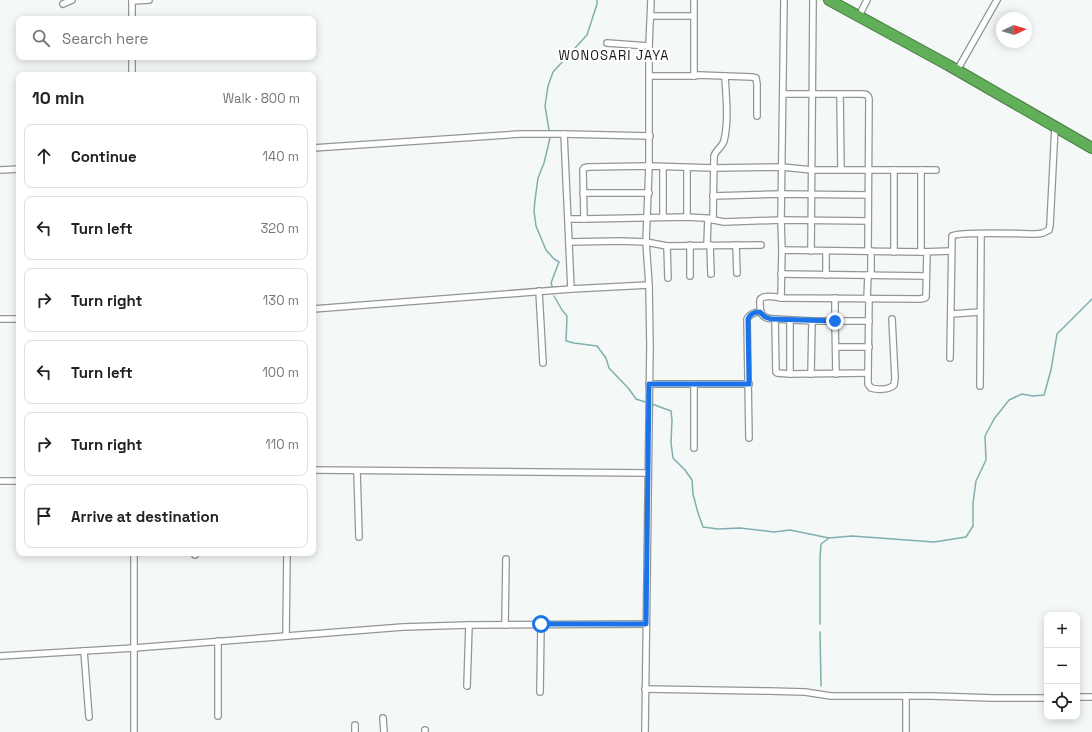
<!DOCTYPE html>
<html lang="en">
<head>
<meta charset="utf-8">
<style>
	:root { --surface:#fff; --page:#f6f6f6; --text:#222; --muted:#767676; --line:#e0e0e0 }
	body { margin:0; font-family:"Space Grotesk",sans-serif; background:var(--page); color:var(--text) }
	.controls { position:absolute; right:12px; bottom:12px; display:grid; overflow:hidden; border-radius:8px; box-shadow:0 2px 10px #0003 }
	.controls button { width:36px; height:36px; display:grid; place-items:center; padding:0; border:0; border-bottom:1px solid var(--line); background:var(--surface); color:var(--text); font:20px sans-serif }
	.compass { position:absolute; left:996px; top:12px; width:36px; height:36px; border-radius:50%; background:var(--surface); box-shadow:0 2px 10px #0003; rotate:86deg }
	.stop { position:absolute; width:12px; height:12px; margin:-9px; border:3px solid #1a73e8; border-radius:50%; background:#fff }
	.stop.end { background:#1a73e8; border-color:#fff; box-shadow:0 1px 4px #0008 }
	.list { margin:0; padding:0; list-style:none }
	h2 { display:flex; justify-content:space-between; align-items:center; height:52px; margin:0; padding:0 16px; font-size:17px }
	h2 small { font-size:13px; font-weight:400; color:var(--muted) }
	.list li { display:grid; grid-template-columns:26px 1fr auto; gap:12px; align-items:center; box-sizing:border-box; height:64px; margin:0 8px 8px; padding:0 8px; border:1px solid var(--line); border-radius:8px }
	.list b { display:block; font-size:15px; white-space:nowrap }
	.list em { font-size:13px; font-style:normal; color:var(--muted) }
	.icon { flex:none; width:22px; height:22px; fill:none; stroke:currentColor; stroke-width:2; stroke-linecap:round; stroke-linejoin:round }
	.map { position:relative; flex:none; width:1092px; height:732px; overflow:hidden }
	.search { position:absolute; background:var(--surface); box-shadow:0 2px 10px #0003; left:16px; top:16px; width:300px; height:44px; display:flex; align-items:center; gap:10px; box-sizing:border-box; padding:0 14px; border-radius:8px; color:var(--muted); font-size:15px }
	.panel { position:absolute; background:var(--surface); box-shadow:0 2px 10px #0003; left:16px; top:72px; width:300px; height:484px; border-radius:8px }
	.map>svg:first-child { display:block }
</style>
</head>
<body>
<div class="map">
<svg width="1092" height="732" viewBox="0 0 1092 732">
	<rect width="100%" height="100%" fill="#f4f8f6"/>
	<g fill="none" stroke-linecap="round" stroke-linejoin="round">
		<g stroke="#81afb1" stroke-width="1.5">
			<path d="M 549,130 L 545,106 L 548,86 L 553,72 L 587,35 L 597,4 L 597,0"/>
			<path d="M 550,138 L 544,163 L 538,178 L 535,200 L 534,211 L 536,226 L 546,250 L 554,259 L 559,262 L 551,283 L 553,289"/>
			<path d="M 554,296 L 562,310 L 567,316 L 566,341 L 574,343 L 597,346 L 606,358 L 609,368 L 629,389 L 636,399 L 645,402"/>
			<path d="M 652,404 L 671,411 L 672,420 L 671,443 L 673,458 L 685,470 L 692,480 L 693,494 L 698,513 L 703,527 L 718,529 L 740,528 L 774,532 L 790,530 L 829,538"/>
			<path d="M 820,624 L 820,558 L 821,544 L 829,538 L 852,536 L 934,542 L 966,537 L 973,526 L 973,503 L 976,481 L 986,460 L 985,436 L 994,419 L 1009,400 L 1022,394 L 1033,396 L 1044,395 L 1051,370 L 1057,334 L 1092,299"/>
			<path d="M 820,632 L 821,686"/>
		</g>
		<defs>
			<g id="street">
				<path d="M 694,0 L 694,76 L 699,75 L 725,76"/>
				<path d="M 132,1 L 149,0"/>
				<path d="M 63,4 L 72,0"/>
				<path d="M 861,12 L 867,0"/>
				<path d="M 651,16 L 693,16"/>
				<path d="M 132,19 L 132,0"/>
				<path d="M 607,43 L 649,46"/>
				<path d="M 959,67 L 997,0"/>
				<path d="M 132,75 L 132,57"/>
				<path d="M 650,76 L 694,76"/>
				<path d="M 783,94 L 861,94 C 866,94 868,94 869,99 L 868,251"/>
				<path d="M 840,94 L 841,169"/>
				<path d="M 564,134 L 571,289"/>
				<path d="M 313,148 L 520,134 L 564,134 L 650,136"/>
				<path d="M 687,168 L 687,217"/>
				<path d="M 0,170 L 19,169"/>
				<path d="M 583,193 L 649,193"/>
				<path d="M 713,196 L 782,194 L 868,195"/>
				<path d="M 663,217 L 663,167"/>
				<path d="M 568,219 L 584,219"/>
				<path d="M 713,220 L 714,156 C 716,150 722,147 724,141 C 729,120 726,97 725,76 L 752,77 L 756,78 L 757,84 L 757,116"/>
				<path d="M 868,221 L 781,220 L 724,222 L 704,218 L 687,217 L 584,219 L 583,170 L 584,168 L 588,167 L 649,166 L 714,168 L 782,167 L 812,170 L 936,170"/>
				<path d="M 569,242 L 620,241 L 646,242 L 667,246 L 761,245"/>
				<path d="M 690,245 L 690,276"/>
				<path d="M 707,245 L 708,218"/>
				<path d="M 710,245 L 711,274"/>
				<path d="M 736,245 L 737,273"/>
				<path d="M 667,246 L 668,278"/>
				<path d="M 782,250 L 781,220 L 784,0"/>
				<path d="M 811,251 L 813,0"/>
				<path d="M 826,251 L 826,275"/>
				<path d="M 871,251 L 871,275"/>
				<path d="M 894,252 L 894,170"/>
				<path d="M 921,252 L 921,170"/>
				<path d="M 927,252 L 926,297 L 925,298 L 920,299 L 781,298 L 782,250 L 921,252 L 951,251"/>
				<path d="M 781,274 L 926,276"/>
				<path d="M 539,291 L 543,363"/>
				<path d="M 781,298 C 777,297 765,295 762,298 C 759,299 760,301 760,304 C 760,315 763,319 775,319 L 776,372 L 777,373 L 790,374 L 868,373 L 869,299"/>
				<path d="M 835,298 L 835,321 L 836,374"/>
				<path d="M 867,299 L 868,275"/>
				<path d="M 313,309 L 571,289 L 649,285"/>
				<path d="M 951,314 L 980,312"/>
				<path d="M 0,319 L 19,319"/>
				<path d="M 775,319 L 812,321 L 811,374"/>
				<path d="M 790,320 L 790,374"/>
				<path d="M 812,321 L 869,321"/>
				<path d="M 836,347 L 869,347"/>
				<path d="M 950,358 L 952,236 C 960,231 1023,234 1036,234 L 1043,233 L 1049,230 L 1050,225 L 1055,126"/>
				<path d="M 868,373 L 868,384 L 871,388 C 878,390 889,390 894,385 L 895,378 L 892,319"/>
				<path d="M 649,384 L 749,384"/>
				<path d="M 980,386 L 981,234"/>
				<path d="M 749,438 L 747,319 C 750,314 755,312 761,312"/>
				<path d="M 694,448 L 694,384"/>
				<path d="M 313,470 L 647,473"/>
				<path d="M 357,471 L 359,537"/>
				<path d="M 0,481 L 19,481"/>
				<path d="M 134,553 L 134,732"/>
				<path d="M 195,553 L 195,555"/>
				<path d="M 505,625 L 506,559"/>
				<path d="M 286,636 L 287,553"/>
				<path d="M 84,651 L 89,717"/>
				<path d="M 0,656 L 134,648 L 403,627 L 469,625 L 646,624"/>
				<path d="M 467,686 L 469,625"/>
				<path d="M 645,689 L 769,691 L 805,692 L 831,696 L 932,696 L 993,698 L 1047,698"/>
				<path d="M 540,692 L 541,624"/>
				<path d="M 906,696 L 906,732"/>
				<path d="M 1077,697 L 1092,697"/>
				<path d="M 218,716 L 218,641"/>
				<path d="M 383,718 L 384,732"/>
				<path d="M 355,725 L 355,732"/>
				<path d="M 425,730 L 425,732"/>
				<path d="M 645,732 L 650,345 L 649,285 L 646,242 L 649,166 L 649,46 L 651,0"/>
			</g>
			<path id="highway" d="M 829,0 L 948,65 L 1092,148"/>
		</defs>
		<use href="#street" stroke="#929694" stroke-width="8"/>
		<use href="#highway" stroke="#477a42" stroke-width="12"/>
		<use href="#street" stroke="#fff" stroke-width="5.5"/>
		<use href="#highway" stroke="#62af5a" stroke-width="10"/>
	</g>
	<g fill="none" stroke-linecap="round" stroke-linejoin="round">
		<path stroke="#1a73e8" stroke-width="5" d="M 541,624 L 646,624 L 649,384 L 749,384 L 748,319 C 750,314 755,312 760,312 L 765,317 L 771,319 L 835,321"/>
	</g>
	<g text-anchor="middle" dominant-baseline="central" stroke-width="4" stroke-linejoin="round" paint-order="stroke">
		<g font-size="13" letter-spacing="1" fill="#161716" stroke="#fff">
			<text x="614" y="55">WONOSARI JAYA</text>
		</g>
	</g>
</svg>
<div class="controls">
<button>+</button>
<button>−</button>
<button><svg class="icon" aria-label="locate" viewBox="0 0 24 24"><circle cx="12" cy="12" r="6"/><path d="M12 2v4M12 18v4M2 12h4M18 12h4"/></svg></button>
</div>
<svg class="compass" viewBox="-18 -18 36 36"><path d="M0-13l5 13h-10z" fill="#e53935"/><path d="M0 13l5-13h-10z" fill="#767676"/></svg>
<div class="stop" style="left:541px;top:624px"></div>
<div class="stop end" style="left:835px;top:321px"></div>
<div class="search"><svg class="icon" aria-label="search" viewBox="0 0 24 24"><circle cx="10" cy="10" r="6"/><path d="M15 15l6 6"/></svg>Search here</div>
<section class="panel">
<h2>10 min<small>Walk · 800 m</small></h2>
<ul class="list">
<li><svg class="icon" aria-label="ahead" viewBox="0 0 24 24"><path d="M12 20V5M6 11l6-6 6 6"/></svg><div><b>Continue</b></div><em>140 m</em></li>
<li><svg class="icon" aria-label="left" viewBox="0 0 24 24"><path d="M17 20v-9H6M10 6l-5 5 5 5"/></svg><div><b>Turn left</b></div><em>320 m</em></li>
<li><svg class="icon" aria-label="right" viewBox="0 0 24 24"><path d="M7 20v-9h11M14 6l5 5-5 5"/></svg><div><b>Turn right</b></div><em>130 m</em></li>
<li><svg class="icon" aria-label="left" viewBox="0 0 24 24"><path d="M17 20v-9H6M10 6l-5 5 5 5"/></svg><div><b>Turn left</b></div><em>100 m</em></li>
<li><svg class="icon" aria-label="right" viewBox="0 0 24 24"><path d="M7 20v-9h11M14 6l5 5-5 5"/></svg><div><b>Turn right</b></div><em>110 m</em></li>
<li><svg class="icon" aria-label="arrive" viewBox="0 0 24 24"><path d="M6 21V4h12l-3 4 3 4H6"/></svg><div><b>Arrive at destination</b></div></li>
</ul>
</section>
</div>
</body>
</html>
